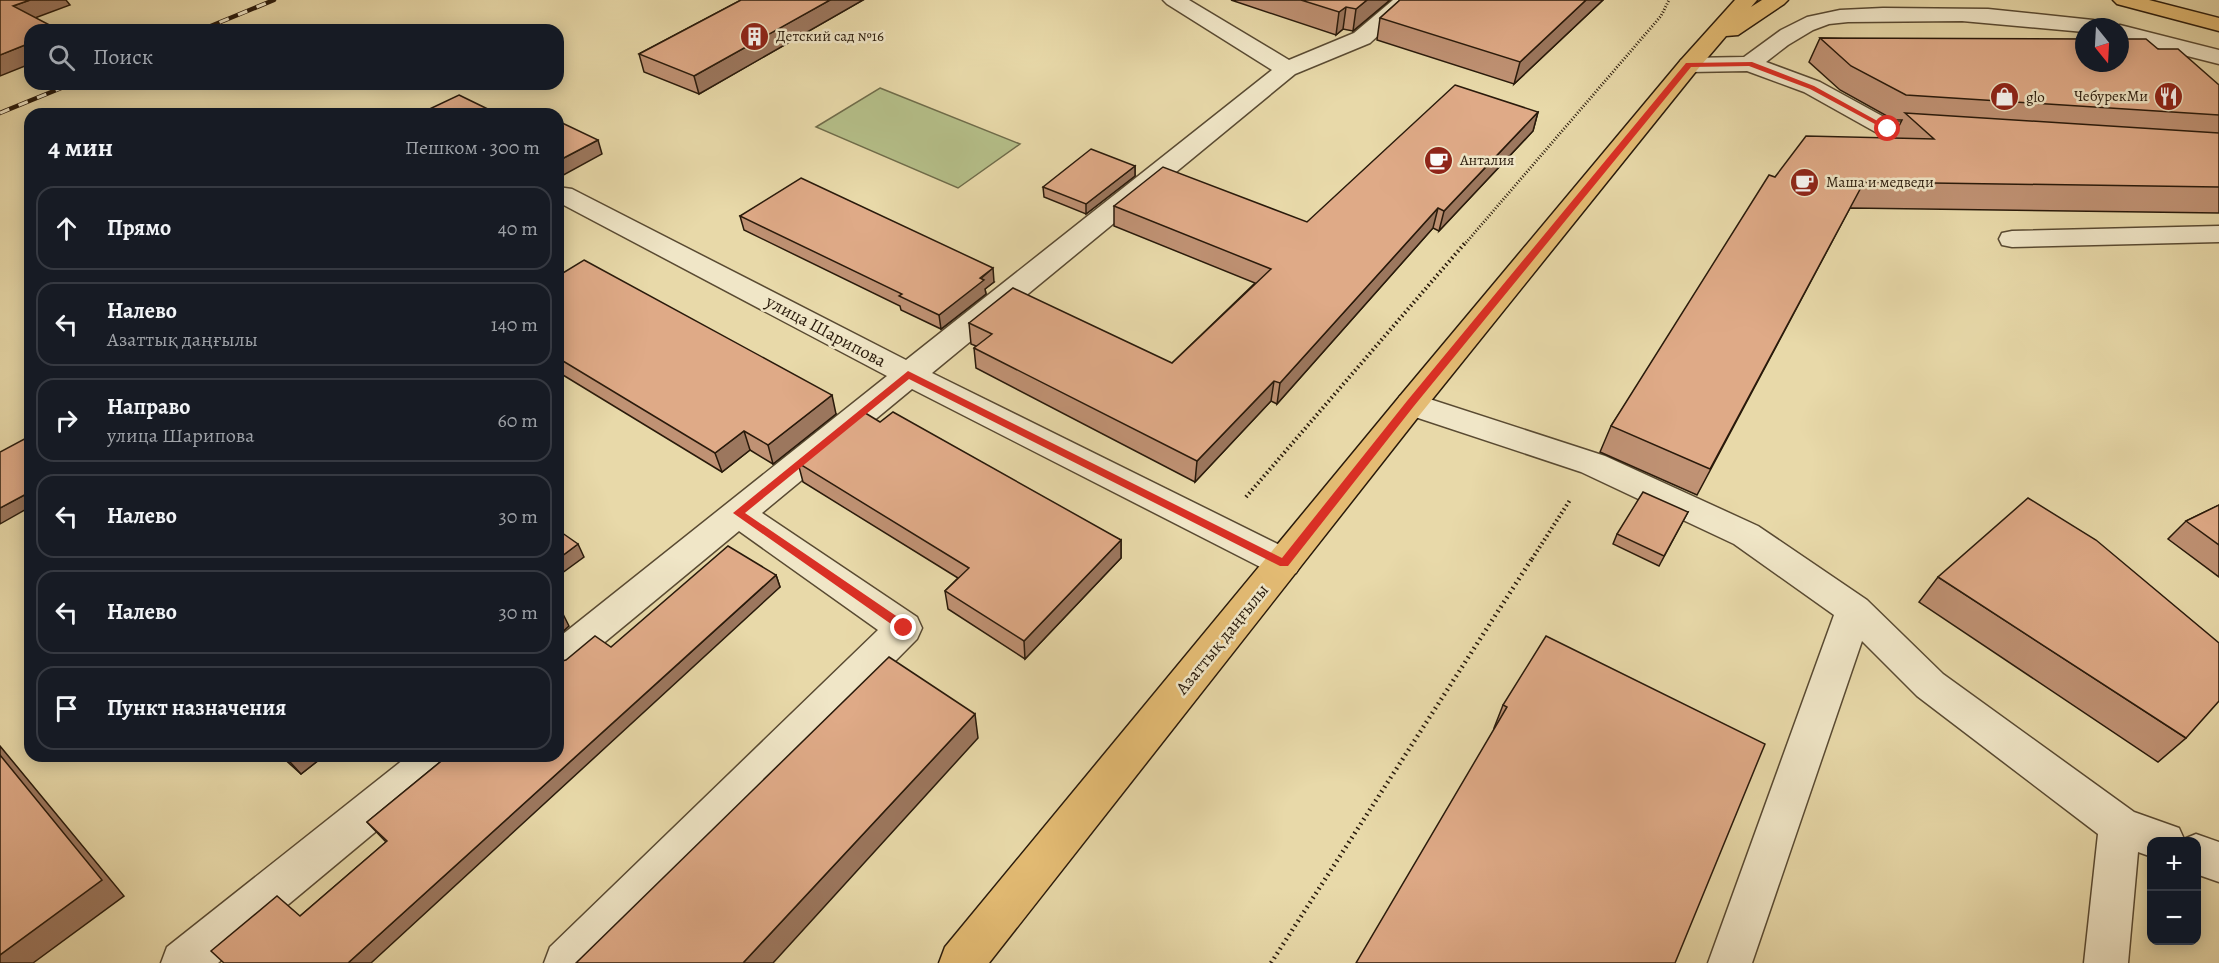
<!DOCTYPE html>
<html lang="ru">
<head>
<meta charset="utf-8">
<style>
	:root { --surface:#171b24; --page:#20242c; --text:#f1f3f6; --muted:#9ea1a6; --line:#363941 }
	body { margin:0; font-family:Alegreya,serif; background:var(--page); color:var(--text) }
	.controls { position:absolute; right:18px; bottom:18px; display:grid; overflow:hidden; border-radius:12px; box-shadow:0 3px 15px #0003 }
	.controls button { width:54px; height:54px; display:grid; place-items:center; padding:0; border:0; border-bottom:2px solid var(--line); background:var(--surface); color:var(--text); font:30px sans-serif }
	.compass { position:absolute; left:2075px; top:18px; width:54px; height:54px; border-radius:50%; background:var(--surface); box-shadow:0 3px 15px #0003; rotate:162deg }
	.stop { position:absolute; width:18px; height:18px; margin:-14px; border:4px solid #d93025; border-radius:50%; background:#fff }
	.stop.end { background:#d93025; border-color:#fff; box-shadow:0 2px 6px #0008 }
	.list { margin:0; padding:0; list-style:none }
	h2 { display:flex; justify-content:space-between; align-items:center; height:78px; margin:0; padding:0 24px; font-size:26px }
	h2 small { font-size:20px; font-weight:400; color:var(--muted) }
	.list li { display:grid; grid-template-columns:39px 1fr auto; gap:18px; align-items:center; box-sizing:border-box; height:84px; margin:0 12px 12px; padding:0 12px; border:2px solid var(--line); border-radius:18px }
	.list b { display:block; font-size:22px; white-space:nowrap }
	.list p { margin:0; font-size:20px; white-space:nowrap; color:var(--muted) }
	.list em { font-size:20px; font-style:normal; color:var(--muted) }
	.icon { flex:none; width:33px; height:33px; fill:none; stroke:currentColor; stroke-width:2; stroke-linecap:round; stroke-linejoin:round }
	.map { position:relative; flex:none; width:2219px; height:963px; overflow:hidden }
	.search { position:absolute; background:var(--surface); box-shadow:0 3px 15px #0003; left:24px; top:24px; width:540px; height:66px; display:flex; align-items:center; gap:15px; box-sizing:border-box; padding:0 21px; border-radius:18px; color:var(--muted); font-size:22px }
	.panel { position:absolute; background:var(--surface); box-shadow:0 3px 15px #0003; left:24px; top:108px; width:540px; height:654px; border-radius:18px }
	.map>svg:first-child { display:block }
</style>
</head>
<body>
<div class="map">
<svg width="2219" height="963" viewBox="0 0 2219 963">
	<rect width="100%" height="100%" fill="#e8d9a9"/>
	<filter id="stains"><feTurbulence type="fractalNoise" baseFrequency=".00333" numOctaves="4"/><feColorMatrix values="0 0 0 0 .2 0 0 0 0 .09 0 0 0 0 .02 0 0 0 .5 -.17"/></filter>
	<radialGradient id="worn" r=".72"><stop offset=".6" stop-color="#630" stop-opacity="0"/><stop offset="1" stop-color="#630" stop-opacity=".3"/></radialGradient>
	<path fill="#b5bf89" stroke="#6f6c4a" stroke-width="1.5" d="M 880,88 L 1020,144 L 958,188 L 816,127 Z"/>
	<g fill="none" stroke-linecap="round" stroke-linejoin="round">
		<defs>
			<g id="minor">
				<path d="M 1163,0 L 1189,0 L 1289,60 L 1354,33 L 1393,0 L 1417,0 L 1370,43 L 1295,74 L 932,373 L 1296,553 L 1302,563 L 1296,573 L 1284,577 L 1272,573 L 912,389 L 762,513 L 917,617 L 922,628 L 917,639 L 597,963 L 544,963 L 550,947 L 878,630 L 739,531 L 571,670 L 558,675 L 558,638 L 887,376 L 558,202 L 558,187 L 572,189 L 906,360 L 1272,70 L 1167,4 Z"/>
				<path d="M 1883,8 L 1988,9 L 2093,20 L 2101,22 L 2104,27 L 2084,27 L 2084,32 L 1962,21 L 1848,22 L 1829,24 L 1813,30 L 1788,45 L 1766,62 L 1820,82 L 1893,122 L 1951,127 L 1954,132 L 1951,137 L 1942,139 L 1879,134 L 1804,92 L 1747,71 L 1689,72 L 1681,70 L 1678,65 L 1681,60 L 1689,58 L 1744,57 L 1781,30 L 1807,17 L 1840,10 Z"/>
				<path d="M 2120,25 L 2219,50 L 2219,64 L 2120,39 L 2120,27 L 2114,27 Z"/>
				<path d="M 2219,226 L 2219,242 L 2012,247 L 2002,245 L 1999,239 L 2002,233 L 2012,231 Z"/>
				<path d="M 1411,393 L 1605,456 L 1758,526 L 1867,600 L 1943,674 L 2134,812 L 2179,828 L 2184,839 L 2196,834 L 2219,842 L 2219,882 L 2196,874 L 2196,842 L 2152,842 L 2152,857 L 2138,852 L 2128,963 L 2084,963 L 2098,834 L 1917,696 L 1862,641 L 1752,963 L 1708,963 L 1834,615 L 1734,544 L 1581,472 L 1400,412 L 1395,404 L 1400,396 Z"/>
				<path d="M 408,756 L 458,756 L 452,768 L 218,963 L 161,963 L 167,947 Z"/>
			</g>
			<g id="major">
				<path d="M 1735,0 L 1757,0 L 1751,7 L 1762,0 L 1788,0 L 1784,4 L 1738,35 L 1726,36 L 1697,70 L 1422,412 L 989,963 L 939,963 L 945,947 L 1400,396 L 1681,60 Z"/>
				<path d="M 2113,0 L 2149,0 L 2219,18 L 2219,31 L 2117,4 Z"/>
			</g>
		</defs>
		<use href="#minor" stroke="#594a32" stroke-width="3"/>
		<use href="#major" stroke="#291a0b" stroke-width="3"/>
		<path stroke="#291a0b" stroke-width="3" stroke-dasharray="1 2" stroke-linecap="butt" d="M 1464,245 L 1661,16 L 1669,0"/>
		<g stroke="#291a0b" stroke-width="4" stroke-dasharray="1.5 3" stroke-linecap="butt">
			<path d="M 1246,497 L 1465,243"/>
			<path d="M 1532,559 L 1570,500"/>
		</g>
		<path stroke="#291a0b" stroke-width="4.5" stroke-dasharray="1.5 4" stroke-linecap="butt" d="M 1271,963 L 1533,557"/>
		<use href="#minor" fill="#f0e6c7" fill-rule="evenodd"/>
		<use href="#major" fill="#e4bc74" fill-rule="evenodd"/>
		<defs>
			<g id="rail">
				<path d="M 201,30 L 274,0"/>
				<path d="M 0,113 L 71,84"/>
			</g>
		</defs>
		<use href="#rail" stroke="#291a0b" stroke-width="4.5"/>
		<use href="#rail" stroke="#f0e6c7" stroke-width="3" stroke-dasharray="10" stroke-linecap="butt"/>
	</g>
	<g fill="#c09274" stroke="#291a0b" stroke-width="1.5">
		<path d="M 741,0 L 863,0 L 699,94 L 644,72 L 639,54 Z"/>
		<path d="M 1231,0 L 1390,0 L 1353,31 L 1343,29 L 1336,35 Z"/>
		<path d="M 1400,0 L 1603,0 L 1514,84 L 1377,40 L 1380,18 Z"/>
		<path d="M 1820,38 L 2158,49 L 2219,85 L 2219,213 L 1850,208 L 1697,495 L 1600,452 L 1611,426 L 1775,177 L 1893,138 L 1902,120 L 1894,120 L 1840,90 L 1809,62 Z"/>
		<path d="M 1538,112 L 1533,131 L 1439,231 L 1433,228 L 1277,404 L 1271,401 L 1195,482 L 976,368 L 974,348 L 976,346 L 971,344 L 969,323 L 1172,363 L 1255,283 L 1114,226 L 1114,206 L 1307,222 Z"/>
		<path d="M 1135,166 L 1135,176 L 1086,214 L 1044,197 L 1043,187 Z"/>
		<path d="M 740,216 L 994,282 L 985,289 L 986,294 L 941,329 L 901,310 L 900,306 L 744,230 Z"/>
		<path d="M 558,276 L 836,414 L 773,464 L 750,450 L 722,472 L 558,372 Z"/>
		<path d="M 880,422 L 1121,540 L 1121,558 L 1025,659 L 948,609 L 945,591 L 958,578 L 803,482 L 798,463 Z"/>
		<path d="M 2219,505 L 2219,577 L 2168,539 L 2186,521 Z"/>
		<path d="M 1688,512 L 1659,566 L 1613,544 L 1617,534 Z"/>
		<path d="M 776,575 L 780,587 L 300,916 L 386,842 L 367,822 L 445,758 L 611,647 Z"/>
		<path d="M 1938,577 L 2186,738 L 2158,762 L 1919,602 Z"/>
		<path d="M 1503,705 L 1765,744 L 1494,728 Z"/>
		<path d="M 281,756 L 324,756 L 301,774 Z"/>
	</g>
	<g fill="#9c775e" stroke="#291a0b" stroke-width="1.5">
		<path d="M 30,0 L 66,0 L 70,5 L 24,22 L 13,6 Z"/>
		<path d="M 830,0 L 863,0 L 699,94 L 694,76 Z"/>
		<path d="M 1367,0 L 1390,0 L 1353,31 L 1356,9 Z"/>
		<path d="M 1586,0 L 1603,0 L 1514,84 L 1520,62 Z"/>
		<path d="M 1346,7 L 1343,29 L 1336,35 L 1339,12 Z"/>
		<path d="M 30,43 L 30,64 L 0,76 L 0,55 Z"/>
		<path d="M 1538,112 L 1533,131 L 1439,231 L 1444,211 Z"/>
		<path d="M 598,140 L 602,154 L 558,178 L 558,161 Z"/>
		<path d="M 1135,166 L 1135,176 L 1086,214 L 1086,204 Z"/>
		<path d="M 1438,208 L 1433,228 L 1277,404 L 1280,383 Z"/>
		<path d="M 993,268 L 994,282 L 985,289 L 986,294 L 941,329 L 939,315 Z"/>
		<path d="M 1274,381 L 1271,401 L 1195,482 L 1197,461 Z"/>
		<path d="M 832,395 L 836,414 L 773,464 L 768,445 Z"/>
		<path d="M 744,431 L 750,450 L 722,472 L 715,453 Z"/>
		<path d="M 30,492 L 30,507 L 0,524 L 0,508 Z"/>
		<path d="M 1121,540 L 1121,558 L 1025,659 L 1024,641 Z"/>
		<path d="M 578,544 L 584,557 L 558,576 L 558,559 Z"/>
		<path d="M 776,575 L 780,587 L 371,963 L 348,963 Z"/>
		<path d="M 563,614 L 569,626 L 558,636 L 558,618 Z"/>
		<path d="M 975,714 L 978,738 L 773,963 L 743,963 Z"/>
		<path d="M 0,746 L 124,896 L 33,963 L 0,963 Z"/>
		<path d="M 298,756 L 324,756 L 301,774 L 290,762 Z"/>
	</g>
	<g fill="#dfaa87" stroke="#291a0b" stroke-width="1.5">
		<path d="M 0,0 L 30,0 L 13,6 L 59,30 L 30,30 L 30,43 L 0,55 Z"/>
		<path d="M 741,0 L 830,0 L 694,76 L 639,54 Z"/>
		<path d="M 1301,0 L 1367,0 L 1356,9 L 1346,7 L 1339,12 Z"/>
		<path d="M 1400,0 L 1586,0 L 1520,62 L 1380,18 Z"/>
		<path d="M 1820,38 L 2084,39 L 2084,63 L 2120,63 L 2120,39 L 2146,39 L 2158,49 L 2178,49 L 2219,85 L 2219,115 L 1906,95 L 1851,66 Z"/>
		<path d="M 1455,85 L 1538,112 L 1444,211 L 1438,208 L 1280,383 L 1274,381 L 1197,461 L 974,348 L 992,334 L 969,323 L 1013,288 L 1172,363 L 1271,269 L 1114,206 L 1163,167 L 1307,222 Z"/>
		<path d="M 459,95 L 498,114 L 419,114 Z"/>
		<path d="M 1905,113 L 2219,133 L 2219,187 L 1864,182 L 1710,469 L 1611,426 L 1769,175 L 1775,177 L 1806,136 L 1934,139 Z"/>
		<path d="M 558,121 L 598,140 L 558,161 Z"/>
		<path d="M 1091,149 L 1135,166 L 1086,204 L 1043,187 Z"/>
		<path d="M 801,178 L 993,268 L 980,278 L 984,280 L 939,315 L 899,296 L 902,294 L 740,216 Z"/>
		<path d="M 584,260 L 832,395 L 768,445 L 744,431 L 715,453 L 558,358 L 558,276 Z"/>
		<path d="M 862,411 L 880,422 L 893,412 L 1121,540 L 1024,641 L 945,591 L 969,568 L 798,463 Z"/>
		<path d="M 30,436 L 30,492 L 0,508 L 0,452 Z"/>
		<path d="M 1643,492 L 1688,512 L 1664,556 L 1617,534 Z"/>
		<path d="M 2028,498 L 2096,540 L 2219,643 L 2219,701 L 2186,738 L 1938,577 Z"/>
		<path d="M 2219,505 L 2219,545 L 2186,521 Z"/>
		<path d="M 558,530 L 578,544 L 558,559 Z"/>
		<path d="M 728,546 L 776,575 L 348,963 L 224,963 L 211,951 L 277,896 L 300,916 L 387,841 L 367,822 L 445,758 L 446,756 L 558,756 L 558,662 L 566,660 L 595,636 L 611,647 Z"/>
		<path d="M 558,611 L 563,614 L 558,618 Z"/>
		<path d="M 1546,636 L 1765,744 L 1675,963 L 1356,963 L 1507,707 L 1503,705 Z"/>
		<path d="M 889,657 L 975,714 L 743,963 L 576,963 Z"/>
		<path d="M 0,755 L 102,880 L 0,955 Z"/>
		<path d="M 283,756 L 298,756 L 290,762 Z"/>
	</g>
	<path fill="#d93025" d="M 1752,62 L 1814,86 L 1892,129 L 1886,130 L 1810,89 L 1749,66 L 1691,67 L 1414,406 L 1288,566 L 1280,566 L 909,379 L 745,513 L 908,624 L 908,631 L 901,631 L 733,513 L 908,371 L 1282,558 L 1407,401 L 1686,63 Z"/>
	<defs>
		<symbol id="building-disc" viewBox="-11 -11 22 22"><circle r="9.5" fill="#8f2418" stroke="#f0e6c7"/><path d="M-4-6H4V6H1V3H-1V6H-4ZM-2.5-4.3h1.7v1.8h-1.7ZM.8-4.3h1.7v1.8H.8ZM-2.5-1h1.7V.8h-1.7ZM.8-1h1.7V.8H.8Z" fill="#fff"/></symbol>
		<symbol id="restaurant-disc" viewBox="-11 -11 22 22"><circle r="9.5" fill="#8f2418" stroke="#f0e6c7"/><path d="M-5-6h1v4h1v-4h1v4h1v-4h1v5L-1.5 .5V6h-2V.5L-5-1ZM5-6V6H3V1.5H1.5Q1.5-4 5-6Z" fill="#fff"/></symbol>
		<symbol id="shop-disc" viewBox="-11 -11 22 22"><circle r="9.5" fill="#8f2418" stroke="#f0e6c7"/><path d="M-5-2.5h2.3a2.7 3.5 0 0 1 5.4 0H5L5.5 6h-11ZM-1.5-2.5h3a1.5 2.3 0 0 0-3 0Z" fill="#fff"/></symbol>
		<symbol id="cafe-disc" viewBox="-11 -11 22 22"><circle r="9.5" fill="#8f2418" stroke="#f0e6c7"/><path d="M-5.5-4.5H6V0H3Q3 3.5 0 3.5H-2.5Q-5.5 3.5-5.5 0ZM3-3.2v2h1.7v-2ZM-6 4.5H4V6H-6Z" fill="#fff"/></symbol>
	</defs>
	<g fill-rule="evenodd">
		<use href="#building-disc" x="738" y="20" width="33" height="33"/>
		<use href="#restaurant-disc" x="2152" y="80" width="33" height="33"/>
		<use href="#shop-disc" x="1988" y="80" width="33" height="33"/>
		<use href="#cafe-disc" x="1422" y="144" width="33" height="33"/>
		<use href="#cafe-disc" x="1788" y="166" width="33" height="33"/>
	</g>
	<g text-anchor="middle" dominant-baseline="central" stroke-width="5" stroke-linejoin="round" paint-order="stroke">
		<g font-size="15" fill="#291a0b" stroke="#f0e6c7" text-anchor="start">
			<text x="776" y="36">Детский сад №16</text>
			<text x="2148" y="96" text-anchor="end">ЧебурекМи</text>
			<text x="2026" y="97">glo</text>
			<text x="1460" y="160">Анталия</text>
			<text x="1826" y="182">Маша и медведи</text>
		</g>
		<g font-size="18" fill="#291a0b" stroke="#f0e6c7">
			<text transform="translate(826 331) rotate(28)">улица Шарипова</text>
			<text transform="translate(1222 639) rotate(-51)">Азаттық даңғылы</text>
		</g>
	</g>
	<rect width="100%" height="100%" filter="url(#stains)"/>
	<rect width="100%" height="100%" fill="url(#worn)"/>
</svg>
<div class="controls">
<button>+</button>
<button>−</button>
</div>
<svg class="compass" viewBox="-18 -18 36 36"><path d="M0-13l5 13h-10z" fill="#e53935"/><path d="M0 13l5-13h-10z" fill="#9ea1a6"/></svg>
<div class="stop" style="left:1888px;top:129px"></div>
<div class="stop end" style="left:904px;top:628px"></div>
<div class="search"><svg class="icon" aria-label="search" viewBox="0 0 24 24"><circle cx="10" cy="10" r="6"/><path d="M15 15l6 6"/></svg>Поиск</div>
<section class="panel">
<h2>4 мин<small>Пешком · 300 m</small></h2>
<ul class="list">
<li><svg class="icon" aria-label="ahead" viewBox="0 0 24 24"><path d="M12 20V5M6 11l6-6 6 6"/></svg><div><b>Прямо</b></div><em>40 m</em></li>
<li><svg class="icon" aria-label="left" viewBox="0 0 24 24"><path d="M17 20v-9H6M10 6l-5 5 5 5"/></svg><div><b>Налево</b><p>Азаттық даңғылы</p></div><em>140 m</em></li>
<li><svg class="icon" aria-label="right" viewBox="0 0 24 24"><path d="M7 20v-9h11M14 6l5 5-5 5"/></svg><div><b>Направо</b><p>улица Шарипова</p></div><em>60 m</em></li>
<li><svg class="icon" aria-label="left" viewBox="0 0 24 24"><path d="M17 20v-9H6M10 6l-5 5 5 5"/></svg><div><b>Налево</b></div><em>30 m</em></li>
<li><svg class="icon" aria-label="left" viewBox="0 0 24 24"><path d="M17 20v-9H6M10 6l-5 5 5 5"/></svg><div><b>Налево</b></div><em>30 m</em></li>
<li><svg class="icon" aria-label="arrive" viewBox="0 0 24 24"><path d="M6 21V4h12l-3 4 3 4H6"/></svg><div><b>Пункт назначения</b></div></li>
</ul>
</section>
</div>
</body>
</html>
